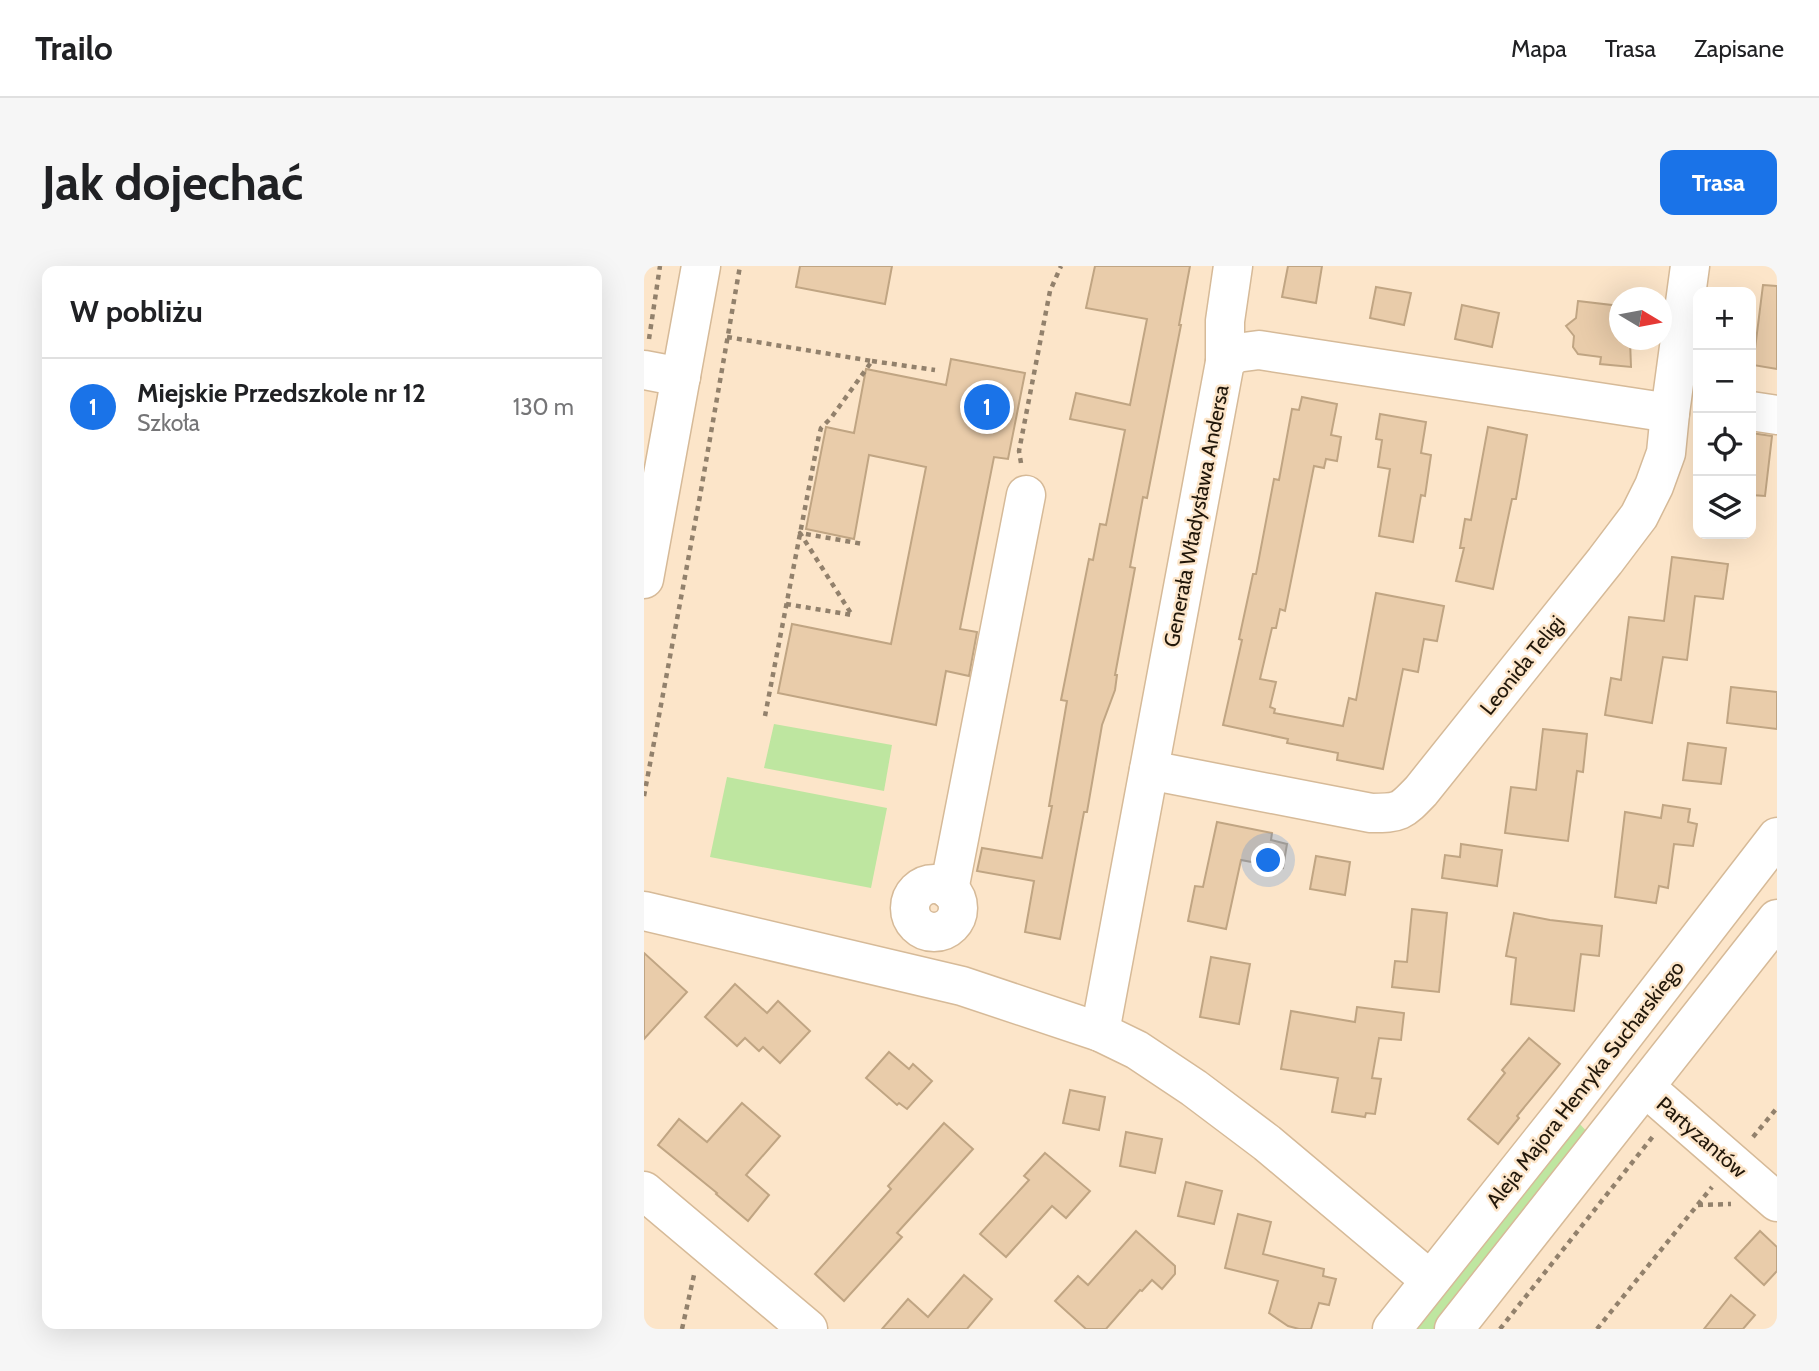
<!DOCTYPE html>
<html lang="pl">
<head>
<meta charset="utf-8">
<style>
	:root { --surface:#fff; --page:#f6f6f6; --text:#202124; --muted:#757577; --line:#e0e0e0; --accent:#1a73e8 }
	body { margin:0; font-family:Cabin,sans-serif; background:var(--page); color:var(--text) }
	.controls { position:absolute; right:21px; top:21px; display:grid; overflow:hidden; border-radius:14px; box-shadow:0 7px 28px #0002 }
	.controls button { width:63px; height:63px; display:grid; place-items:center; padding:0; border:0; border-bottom:2px solid var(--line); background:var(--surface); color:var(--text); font:35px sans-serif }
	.compass { position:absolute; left:965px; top:21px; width:63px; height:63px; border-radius:50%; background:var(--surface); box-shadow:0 7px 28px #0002; rotate:100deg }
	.you { position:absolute; left:625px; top:595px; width:24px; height:24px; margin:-18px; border:5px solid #fff; border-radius:50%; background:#1a73e8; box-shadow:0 0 0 10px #1a73e833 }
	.badge { display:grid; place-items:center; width:46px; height:46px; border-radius:50%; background:var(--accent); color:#fff; font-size:23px; font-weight:700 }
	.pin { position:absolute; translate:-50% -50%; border:4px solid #fff; box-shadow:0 2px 7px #0006 }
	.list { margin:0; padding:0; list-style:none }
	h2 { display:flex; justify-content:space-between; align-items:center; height:91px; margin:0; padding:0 28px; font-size:30px }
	h2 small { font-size:23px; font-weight:400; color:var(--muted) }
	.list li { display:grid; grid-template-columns:46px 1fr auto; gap:21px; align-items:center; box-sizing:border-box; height:98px; padding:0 28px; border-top:2px solid var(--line) }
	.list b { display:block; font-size:26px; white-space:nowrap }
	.list p { margin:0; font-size:23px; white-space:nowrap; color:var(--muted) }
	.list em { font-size:23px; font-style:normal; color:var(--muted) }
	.icon { flex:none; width:38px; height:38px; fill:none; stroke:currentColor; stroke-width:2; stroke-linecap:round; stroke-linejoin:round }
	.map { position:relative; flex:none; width:1133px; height:1063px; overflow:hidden; border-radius:14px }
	header { display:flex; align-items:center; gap:42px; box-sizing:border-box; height:98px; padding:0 35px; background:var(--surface); border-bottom:2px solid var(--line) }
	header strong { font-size:33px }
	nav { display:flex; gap:38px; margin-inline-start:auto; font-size:24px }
	.intro { display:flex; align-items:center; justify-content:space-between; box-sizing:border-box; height:168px; padding:0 42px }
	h1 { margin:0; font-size:49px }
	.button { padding:18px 32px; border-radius:14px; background:var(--accent); color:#fff; font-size:24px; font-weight:700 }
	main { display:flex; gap:42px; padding:0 42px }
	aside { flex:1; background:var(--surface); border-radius:14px; box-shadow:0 7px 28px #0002 }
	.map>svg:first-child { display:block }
</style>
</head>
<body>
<header>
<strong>Trailo</strong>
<nav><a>Mapa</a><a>Trasa</a><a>Zapisane</a></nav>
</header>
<div class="intro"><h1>Jak dojechać</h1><a class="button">Trasa</a></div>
<main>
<aside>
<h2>W pobliżu<small></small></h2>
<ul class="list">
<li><span class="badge">1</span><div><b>Miejskie Przedszkole nr 12</b><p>Szkoła</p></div><em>130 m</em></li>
</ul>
</aside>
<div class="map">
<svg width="1133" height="1063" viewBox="0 0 1133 1063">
	<rect width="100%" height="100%" fill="#fce5c9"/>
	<g fill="#bee6a0">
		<path d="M 130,458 L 248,479 L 240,525 L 120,502 Z"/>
		<path d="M 83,511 L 243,542 L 227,622 L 66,591 Z"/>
		<path d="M 934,856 L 945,868 L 791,1063 L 767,1063 Z"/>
	</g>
	<g fill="#e9ccaa" stroke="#c0a583" stroke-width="2">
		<path d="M 156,0 L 248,0 L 241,38 L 152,21 Z"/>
		<path d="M 451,0 L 546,0 L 535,59 L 537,59 L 503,232 L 499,231 L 486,301 L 491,302 L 471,409 L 473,409 L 471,424 L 458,459 L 443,546 L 440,546 L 416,673 L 381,666 L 390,615 L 333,605 L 338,582 L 398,592 L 408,540 L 405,540 L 423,435 L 417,434 L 424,399 L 445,293 L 449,294 L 456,258 L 462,259 L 481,164 L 426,153 L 432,127 L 486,139 L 503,53 L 442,42 Z"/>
		<path d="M 644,0 L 678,0 L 672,37 L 638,31 Z"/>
		<path d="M 1119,19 L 1133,20 L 1133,103 L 1109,99 Z"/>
		<path d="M 732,21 L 767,27 L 760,59 L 726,52 Z"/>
		<path d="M 934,35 L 976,40 L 976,74 L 986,74 L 987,101 L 956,98 L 957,91 L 934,88 L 929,81 L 930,70 L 922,60 L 932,52 Z"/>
		<path d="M 818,39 L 855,47 L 848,81 L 811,73 Z"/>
		<path d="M 307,93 L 381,107 L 364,193 L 350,191 L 316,363 L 333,366 L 325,410 L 302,405 L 292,459 L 134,427 L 148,358 L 247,378 L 282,201 L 225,189 L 210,273 L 162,263 L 182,161 L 210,167 L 222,103 L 302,119 Z"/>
		<path d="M 658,131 L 693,138 L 687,169 L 697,171 L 693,195 L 682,193 L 680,202 L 670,200 L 641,345 L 636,343 L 632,362 L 628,362 L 616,413 L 632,416 L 626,441 L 631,443 L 630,447 L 699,460 L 705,432 L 712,434 L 732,327 L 800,340 L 793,375 L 780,373 L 774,406 L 759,403 L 739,503 L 693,494 L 694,487 L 643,477 L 644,473 L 579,459 L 598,374 L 595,373 L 603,336 L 609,308 L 612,308 L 630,213 L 635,214 L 648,143 L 655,144 Z"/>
		<path d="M 736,148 L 782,156 L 777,187 L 787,189 L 781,230 L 777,229 L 769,276 L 735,270 L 746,203 L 734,201 L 738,174 L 732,173 Z"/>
		<path d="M 844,161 L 883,169 L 872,233 L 868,233 L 849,323 L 812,315 L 820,282 L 816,282 L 821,253 L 827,254 Z"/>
		<path d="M 1107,167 L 1128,170 L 1121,230 L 1107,229 Z"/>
		<path d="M 1028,291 L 1084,298 L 1079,333 L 1051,330 L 1043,394 L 1019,391 L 1008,457 L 961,449 L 967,412 L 977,414 L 985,351 L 1020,355 Z"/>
		<path d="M 1087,421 L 1133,426 L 1133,463 L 1083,457 Z"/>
		<path d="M 899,463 L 943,468 L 939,506 L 933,505 L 924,575 L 861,567 L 867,521 L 892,524 Z"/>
		<path d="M 1044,477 L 1082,482 L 1077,518 L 1039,514 Z"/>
		<path d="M 1019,539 L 1046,543 L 1044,556 L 1053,558 L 1049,580 L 1030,578 L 1024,622 L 1015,620 L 1012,637 L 971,631 L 981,546 L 1017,552 Z"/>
		<path d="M 573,556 L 628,567 L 627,574 L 643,578 L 639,602 L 597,594 L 582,663 L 544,655 L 551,620 L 559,621 Z"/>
		<path d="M 817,578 L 858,584 L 853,620 L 798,612 L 801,589 L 816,591 Z"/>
		<path d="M 672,590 L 706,596 L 701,629 L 666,623 Z"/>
		<path d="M 768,643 L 803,647 L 795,726 L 748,721 L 751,695 L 763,696 Z"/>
		<path d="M 870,647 L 906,654 L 958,660 L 955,690 L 937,688 L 930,745 L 867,738 L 872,692 L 862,690 Z"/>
		<path d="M 0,687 L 43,726 L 0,773 Z"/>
		<path d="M 567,691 L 606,698 L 595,758 L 556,751 Z"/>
		<path d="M 91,718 L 123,747 L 134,735 L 166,765 L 136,797 L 119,781 L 115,785 L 101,772 L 93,780 L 61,751 Z"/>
		<path d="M 713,741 L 760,747 L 757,774 L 735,772 L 728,812 L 737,813 L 731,848 L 722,847 L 721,851 L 688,846 L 694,812 L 637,803 L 647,745 L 711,756 Z"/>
		<path d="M 885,772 L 916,798 L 873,850 L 875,852 L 854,878 L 824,853 L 861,807 L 858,804 Z"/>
		<path d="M 245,786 L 265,803 L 269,798 L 288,815 L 263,843 L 255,837 L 253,839 L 222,812 Z"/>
		<path d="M 426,824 L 461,831 L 455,864 L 419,857 Z"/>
		<path d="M 98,837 L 136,870 L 102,909 L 125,929 L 104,955 L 72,928 L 73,927 L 14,879 L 35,853 L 63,876 Z"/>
		<path d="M 300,857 L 329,883 L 253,967 L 258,971 L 200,1035 L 171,1008 L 247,923 L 244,920 Z"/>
		<path d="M 482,866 L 518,873 L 511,907 L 476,900 Z"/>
		<path d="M 401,887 L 446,925 L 422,952 L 408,940 L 362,991 L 336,968 L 385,914 L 380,910 Z"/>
		<path d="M 542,916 L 578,925 L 570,958 L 534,950 Z"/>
		<path d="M 594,948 L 627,956 L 619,988 L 680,1003 L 679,1010 L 692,1013 L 685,1039 L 675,1037 L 667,1063 L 655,1063 L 644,1060 L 625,1047 L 634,1015 L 581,1002 Z"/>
		<path d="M 492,965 L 531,1000 L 531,1008 L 518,1023 L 508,1014 L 498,1025 L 496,1024 L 462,1063 L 442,1063 L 411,1035 L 434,1010 L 444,1019 Z"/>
		<path d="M 1116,965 L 1133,981 L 1133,1005 L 1120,1019 L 1091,992 Z"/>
		<path d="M 320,1009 L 348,1033 L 323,1063 L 238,1063 L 264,1033 L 284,1051 Z"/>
		<path d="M 1087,1029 L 1111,1049 L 1099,1063 L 1060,1063 Z"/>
	</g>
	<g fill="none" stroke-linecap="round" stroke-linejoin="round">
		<defs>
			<g id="minor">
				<path d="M 581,96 L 581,55 L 589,0"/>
				<path d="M 0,104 L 37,111"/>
				<path d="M 1107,145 L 1133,149"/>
				<path d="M 0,313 L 57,0"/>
				<path d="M 505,504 L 727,547 C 756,547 757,546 777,525 L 961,295 L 995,250 L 1010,220 L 1022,187 L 1026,147 L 1046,0"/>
				<circle cx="290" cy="642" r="24"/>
				<path d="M 305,624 L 382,229"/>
				<path d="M 0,645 L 318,720 L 456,766 L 493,784 L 550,822 L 623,877 L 786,1014"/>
				<path d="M 456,766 L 581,96 L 592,87 L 615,84 L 1026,147"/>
				<path d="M 1001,821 L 1133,936"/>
				<path d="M 0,925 L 164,1063"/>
				<path d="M 748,1063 L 926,839 L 1133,571"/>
				<path d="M 810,1063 L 1133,653"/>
			</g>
		</defs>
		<use href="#minor" stroke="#d6ba98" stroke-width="41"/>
		<g stroke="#92816c" stroke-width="4.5" stroke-dasharray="5 5" stroke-linecap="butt">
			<path d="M 83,71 L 228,95 L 187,152 L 177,162 L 175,169 L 121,450"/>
			<path d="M 5,73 L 16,0"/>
			<path d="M 228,95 L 291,104"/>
			<path d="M 377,197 L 375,185 L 406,25 L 417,0"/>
			<path d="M 142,338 L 208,349 L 156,267 L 219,278"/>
			<path d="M 0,530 L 56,230 L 96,0"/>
			<path d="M 1109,871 L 1133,842"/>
			<path d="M 1054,939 L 1087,938"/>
			<path d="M 38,1063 L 50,1009"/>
			<path d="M 856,1063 L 1010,869"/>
			<path d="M 953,1063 L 1068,921"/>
		</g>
		<use href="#minor" stroke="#fff" stroke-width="38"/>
	</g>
	<g text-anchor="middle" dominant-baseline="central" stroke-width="5" stroke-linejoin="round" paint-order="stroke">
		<g font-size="21" fill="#21170a" stroke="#fce5c9">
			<text transform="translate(552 250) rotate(-79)">Generała Władysława Andersa</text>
			<text transform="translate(878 399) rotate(-51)">Leonida Teligi</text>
			<text transform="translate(941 818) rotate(-52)">Aleja Majora Henryka Sucharskiego</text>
			<text transform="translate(1058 871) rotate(41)">Partyzantów</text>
		</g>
	</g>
</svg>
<div class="controls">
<button>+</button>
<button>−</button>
<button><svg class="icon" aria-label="locate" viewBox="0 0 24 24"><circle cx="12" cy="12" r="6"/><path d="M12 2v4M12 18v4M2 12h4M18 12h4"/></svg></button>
<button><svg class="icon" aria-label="layers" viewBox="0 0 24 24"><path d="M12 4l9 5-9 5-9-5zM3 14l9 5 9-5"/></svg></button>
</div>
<svg class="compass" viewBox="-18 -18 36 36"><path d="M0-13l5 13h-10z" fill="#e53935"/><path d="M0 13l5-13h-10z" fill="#757577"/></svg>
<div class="you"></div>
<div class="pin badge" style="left:343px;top:141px">1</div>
</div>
</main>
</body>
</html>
